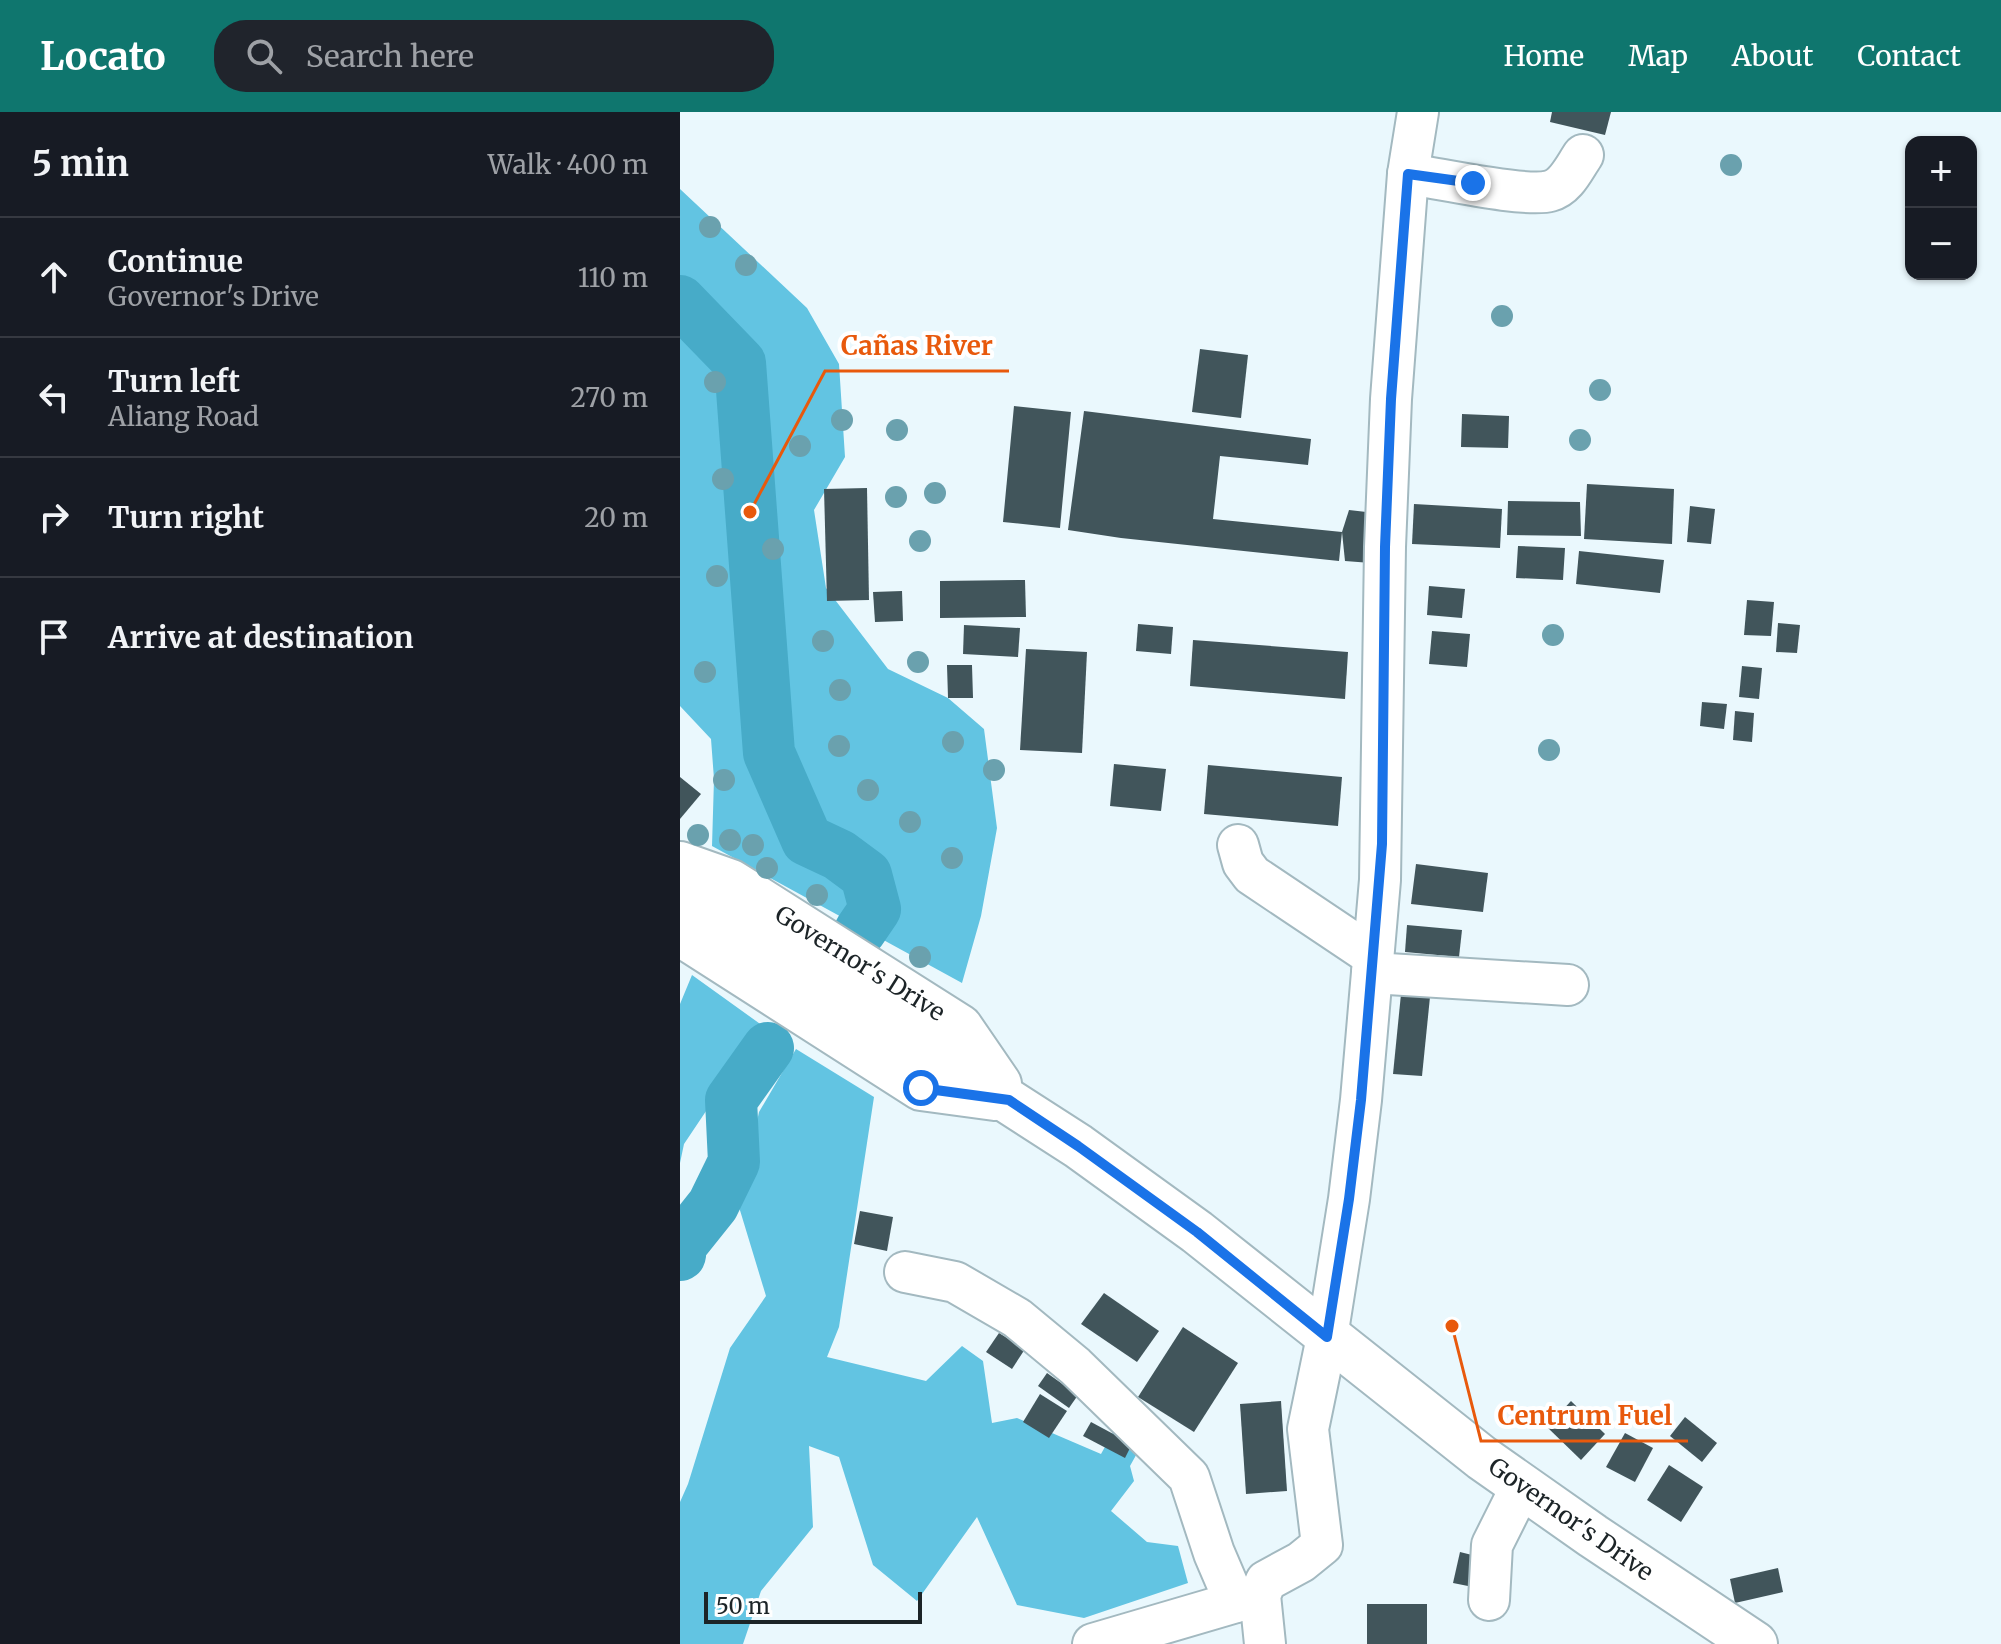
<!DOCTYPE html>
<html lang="en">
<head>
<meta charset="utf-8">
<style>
	:root { --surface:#171b24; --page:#20242c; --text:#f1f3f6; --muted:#9ea1a6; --line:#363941; --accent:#0f766e }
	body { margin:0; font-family:Merriweather,serif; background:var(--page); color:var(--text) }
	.controls { position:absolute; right:24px; top:24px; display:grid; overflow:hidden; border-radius:16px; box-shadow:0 2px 6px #0004 }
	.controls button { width:72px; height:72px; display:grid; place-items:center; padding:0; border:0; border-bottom:2px solid var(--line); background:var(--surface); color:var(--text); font:40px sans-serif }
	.scale { position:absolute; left:24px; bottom:20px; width:218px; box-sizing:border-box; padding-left:8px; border:4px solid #1c2427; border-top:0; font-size:22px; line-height:28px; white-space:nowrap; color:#1c2427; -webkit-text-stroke:6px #fff; paint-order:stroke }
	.stop { position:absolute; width:24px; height:24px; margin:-18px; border:6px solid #1a73e8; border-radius:50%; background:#fff }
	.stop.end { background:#1a73e8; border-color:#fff; box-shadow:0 2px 8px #0008 }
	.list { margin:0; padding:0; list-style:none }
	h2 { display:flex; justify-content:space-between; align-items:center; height:104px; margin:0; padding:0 32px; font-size:34px }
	h2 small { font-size:26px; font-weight:400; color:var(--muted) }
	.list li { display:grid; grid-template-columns:52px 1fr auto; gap:24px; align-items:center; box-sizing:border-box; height:120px; padding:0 32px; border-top:2px solid var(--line) }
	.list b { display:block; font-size:30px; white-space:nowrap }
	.list p { margin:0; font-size:26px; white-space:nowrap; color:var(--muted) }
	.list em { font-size:26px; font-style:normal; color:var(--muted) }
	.icon { flex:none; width:44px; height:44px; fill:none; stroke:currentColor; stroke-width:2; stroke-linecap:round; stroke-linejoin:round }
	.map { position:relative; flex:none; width:1321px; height:1532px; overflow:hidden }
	header { display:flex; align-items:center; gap:48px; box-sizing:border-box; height:112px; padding:0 40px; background:var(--accent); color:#fff }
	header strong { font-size:38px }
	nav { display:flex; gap:44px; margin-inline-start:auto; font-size:28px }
	.search { width:560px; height:72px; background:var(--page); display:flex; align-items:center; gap:20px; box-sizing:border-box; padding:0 28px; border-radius:32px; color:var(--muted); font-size:30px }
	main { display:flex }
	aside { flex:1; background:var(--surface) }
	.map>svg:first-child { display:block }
</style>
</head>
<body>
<header>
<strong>Locato</strong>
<div class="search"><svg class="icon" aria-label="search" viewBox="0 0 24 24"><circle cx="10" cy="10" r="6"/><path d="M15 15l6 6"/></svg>Search here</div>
<nav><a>Home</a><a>Map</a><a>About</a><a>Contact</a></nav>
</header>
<main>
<aside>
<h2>5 min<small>Walk · 400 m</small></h2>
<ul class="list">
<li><svg class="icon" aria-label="ahead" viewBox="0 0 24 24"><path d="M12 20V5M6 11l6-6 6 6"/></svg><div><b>Continue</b><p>Governor's Drive</p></div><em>110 m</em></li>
<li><svg class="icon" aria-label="left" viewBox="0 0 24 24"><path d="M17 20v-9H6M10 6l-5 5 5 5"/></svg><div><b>Turn left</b><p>Aliang Road</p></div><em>270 m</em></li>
<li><svg class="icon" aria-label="right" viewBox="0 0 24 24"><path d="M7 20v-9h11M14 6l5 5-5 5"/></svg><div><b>Turn right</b></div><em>20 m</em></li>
<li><svg class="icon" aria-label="arrive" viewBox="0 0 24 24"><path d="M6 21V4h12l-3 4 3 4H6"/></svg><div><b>Arrive at destination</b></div></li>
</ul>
</aside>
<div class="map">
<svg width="1321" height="1532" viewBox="0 0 1321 1532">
	<rect width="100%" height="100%" fill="#eaf8fd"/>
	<g fill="#62c4e2">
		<path d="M 0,77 L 127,196 L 159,252 L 165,345 L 134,398 L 146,476 L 208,557 L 268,586 L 304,617 L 317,716 L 301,804 L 282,871 L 32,734 L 34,667 L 31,627 L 0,594 Z"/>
		<path d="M 12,863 L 83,914 L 4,1032 L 0,1051 L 0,892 Z"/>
		<path d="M 116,937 L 194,985 L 159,1215 L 147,1245 L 246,1269 L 282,1234 L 303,1249 L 312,1311 L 337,1306 L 421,1342 L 436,1315 L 460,1336 L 450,1354 L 454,1369 L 431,1399 L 467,1430 L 498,1434 L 508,1471 L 404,1506 L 337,1493 L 297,1405 L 237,1489 L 193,1453 L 159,1345 L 129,1334 L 133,1415 L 81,1479 L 63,1532 L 0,1532 L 0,1390 L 8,1372 L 50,1236 L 86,1184 L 59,1095 L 79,1000 Z"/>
	</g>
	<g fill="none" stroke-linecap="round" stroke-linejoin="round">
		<g stroke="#47abc8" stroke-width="52">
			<path d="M 0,189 L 60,251 L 89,641 L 127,728 L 159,743 L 186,763 L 195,797 L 180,819"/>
			<path d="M 0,1143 L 1,1133 L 33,1093 L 54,1050 L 51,988 L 88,936"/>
		</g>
	</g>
	<g fill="#41555b">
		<path d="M 872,0 L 931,0 L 925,23 L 870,10 Z"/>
		<path d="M 520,237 L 568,243 L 561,306 L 512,300 Z"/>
		<path d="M 334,294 L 391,300 L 380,416 L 323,410 Z"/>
		<path d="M 404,299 L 631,327 L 628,353 L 540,344 L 533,407 L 662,420 L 659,449 L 441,426 L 388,418 Z"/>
		<path d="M 782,302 L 829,304 L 828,336 L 781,335 Z"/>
		<path d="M 907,372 L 994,377 L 992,432 L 904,427 Z"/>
		<path d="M 187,376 L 189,488 L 147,489 L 144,377 Z"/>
		<path d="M 828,389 L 900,390 L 901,424 L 827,423 Z"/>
		<path d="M 734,392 L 822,397 L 820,436 L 732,432 Z"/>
		<path d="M 1010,394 L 1035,397 L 1031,432 L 1007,430 Z"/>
		<path d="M 669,398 L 695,401 L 691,451 L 665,449 L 662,420 Z"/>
		<path d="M 838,434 L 885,436 L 883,468 L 836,466 Z"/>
		<path d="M 899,439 L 984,448 L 980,481 L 896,472 Z"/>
		<path d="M 345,468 L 346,505 L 260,506 L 260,469 Z"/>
		<path d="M 749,474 L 785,477 L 782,506 L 747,503 Z"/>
		<path d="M 222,479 L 223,509 L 195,510 L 193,480 Z"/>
		<path d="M 1067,488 L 1094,490 L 1091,524 L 1064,523 Z"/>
		<path d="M 1098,511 L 1120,513 L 1117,541 L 1096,540 Z"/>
		<path d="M 458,512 L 493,515 L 491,542 L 456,539 Z"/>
		<path d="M 284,513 L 340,516 L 338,545 L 283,542 Z"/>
		<path d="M 752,519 L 790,522 L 787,555 L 749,552 Z"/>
		<path d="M 513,528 L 668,540 L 665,587 L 510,574 Z"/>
		<path d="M 346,537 L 407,540 L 402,641 L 340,638 Z"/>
		<path d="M 267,553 L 292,553 L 293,586 L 268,586 Z"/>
		<path d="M 1062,554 L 1082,556 L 1079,587 L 1059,585 Z"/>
		<path d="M 1022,590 L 1047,592 L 1044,617 L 1020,614 Z"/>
		<path d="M 1055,599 L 1074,601 L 1072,630 L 1053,628 Z"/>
		<path d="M 434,652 L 486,657 L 481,699 L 430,694 Z"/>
		<path d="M 528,653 L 662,665 L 658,714 L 524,702 Z"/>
		<path d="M 0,665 L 21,682 L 0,707 Z"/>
		<path d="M 736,752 L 808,761 L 803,800 L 731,792 Z"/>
		<path d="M 727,813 L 782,818 L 779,845 L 725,840 Z"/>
		<path d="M 721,882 L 750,885 L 742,964 L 713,962 Z"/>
		<path d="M 180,1099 L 213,1105 L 207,1139 L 174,1132 Z"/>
		<path d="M 424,1181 L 479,1219 L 457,1250 L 401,1212 Z"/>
		<path d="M 503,1215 L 558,1251 L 514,1320 L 458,1285 Z"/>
		<path d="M 319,1221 L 345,1237 L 332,1257 L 306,1240 Z"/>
		<path d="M 367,1261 L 398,1283 L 389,1296 L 358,1274 Z"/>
		<path d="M 360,1282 L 387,1299 L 369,1326 L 343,1310 Z"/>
		<path d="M 601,1289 L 607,1379 L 566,1382 L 560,1292 Z"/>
		<path d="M 891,1289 L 925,1322 L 901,1348 L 867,1315 Z"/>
		<path d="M 1005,1305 L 1037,1331 L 1022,1350 L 990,1324 Z"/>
		<path d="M 411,1310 L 452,1332 L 445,1346 L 403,1324 Z"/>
		<path d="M 945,1321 L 973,1336 L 955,1370 L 926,1355 Z"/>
		<path d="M 989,1353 L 1023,1375 L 1001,1410 L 967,1388 Z"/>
		<path d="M 780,1440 L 800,1445 L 793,1475 L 773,1471 Z"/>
		<path d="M 1098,1456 L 1103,1480 L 1055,1491 L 1050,1467 Z"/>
		<rect x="687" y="1492" width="60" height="40"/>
	</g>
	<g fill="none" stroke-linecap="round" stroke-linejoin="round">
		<defs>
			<g id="minor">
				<path d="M 728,62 C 758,66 846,86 870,79 C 886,75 894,56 903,43"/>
				<path d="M 558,733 L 563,751 L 572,763 L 693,844"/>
				<path d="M 692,861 L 888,873"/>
				<path d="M 225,1160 L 275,1170 L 337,1206 L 395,1254 L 509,1365 L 534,1441 L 555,1490"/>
				<path d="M 809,1488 L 812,1433 L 841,1375"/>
				<path d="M 413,1532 L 580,1483"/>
				<path d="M 585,1532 L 580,1483 L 586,1469 L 621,1450 L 642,1433 L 628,1317 L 647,1225 L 669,1087 L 681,988 L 700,768 L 705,435 L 711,287 L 728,62 L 738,0"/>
			</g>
			<g id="major">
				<path d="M 0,752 L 51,770 L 280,915 L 319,972"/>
				<path d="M 0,775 L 33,799 L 398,1034 L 517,1120 L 802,1346 L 913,1424 L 1075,1532"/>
				<path d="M 0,812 L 13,830 L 241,976 L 315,986"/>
			</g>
		</defs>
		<use href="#minor" stroke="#a3b9c0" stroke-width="44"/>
		<use href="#major" stroke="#a3b9c0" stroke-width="48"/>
		<use href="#minor" stroke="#fff" stroke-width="40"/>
		<use href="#major" stroke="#fff" stroke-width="44"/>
	</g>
	<g fill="#6aa1ae">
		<circle cx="1051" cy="53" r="11"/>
		<circle cx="30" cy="115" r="11"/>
		<circle cx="66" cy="153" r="11"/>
		<circle cx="822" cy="204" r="11"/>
		<circle cx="258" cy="235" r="11"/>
		<circle cx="35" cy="270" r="11"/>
		<circle cx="920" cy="278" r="11"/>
		<circle cx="162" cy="308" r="11"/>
		<circle cx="217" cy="318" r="11"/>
		<circle cx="900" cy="328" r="11"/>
		<circle cx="120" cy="334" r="11"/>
		<circle cx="43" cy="367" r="11"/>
		<circle cx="255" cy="381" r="11"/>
		<circle cx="216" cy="385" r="11"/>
		<circle cx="240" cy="429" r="11"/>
		<circle cx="93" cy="437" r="11"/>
		<circle cx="37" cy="464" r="11"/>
		<circle cx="873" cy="523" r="11"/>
		<circle cx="143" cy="529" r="11"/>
		<circle cx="238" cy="550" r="11"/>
		<circle cx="25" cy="560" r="11"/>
		<circle cx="160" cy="578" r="11"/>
		<circle cx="273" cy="630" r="11"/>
		<circle cx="159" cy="634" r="11"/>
		<circle cx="869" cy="638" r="11"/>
		<circle cx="314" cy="658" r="11"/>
		<circle cx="44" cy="668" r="11"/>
		<circle cx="188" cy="678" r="11"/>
		<circle cx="230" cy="710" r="11"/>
		<circle cx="18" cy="723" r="11"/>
		<circle cx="50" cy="728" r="11"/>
		<circle cx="73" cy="733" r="11"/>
		<circle cx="272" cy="746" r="11"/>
		<circle cx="87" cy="756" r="11"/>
		<circle cx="137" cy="783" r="11"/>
		<circle cx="240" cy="845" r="11"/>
	</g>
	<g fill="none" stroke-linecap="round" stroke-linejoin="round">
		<path stroke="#1a73e8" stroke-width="10" d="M 241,976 L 329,988 L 398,1034 L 517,1120 L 647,1225 L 669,1087 L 681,988 L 702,732 L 705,435 L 711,287 L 728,62 L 793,71"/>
	</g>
	<g text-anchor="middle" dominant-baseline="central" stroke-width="8" stroke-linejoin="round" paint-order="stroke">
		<g font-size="24" fill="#1c2427" stroke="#fff">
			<text transform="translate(180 851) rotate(32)">Governor's Drive</text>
			<text transform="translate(891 1407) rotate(35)">Governor's Drive</text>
		</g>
	</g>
	<path fill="none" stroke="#e8590c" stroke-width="3" d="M70 400L145 259H329M772 1214L801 1329H1008"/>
	<g fill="#e8590c" stroke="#fff" stroke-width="3">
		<circle cx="70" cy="400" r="8"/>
		<circle cx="772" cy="1214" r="8"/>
	</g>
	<g font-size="26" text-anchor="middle" font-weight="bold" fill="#e8590c" stroke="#fff" stroke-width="8" stroke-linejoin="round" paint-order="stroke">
		<text x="237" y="243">Cañas River</text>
		<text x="905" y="1313">Centrum Fuel</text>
	</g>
</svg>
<div class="controls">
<button>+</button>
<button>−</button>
</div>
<div class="scale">50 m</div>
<div class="stop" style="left:241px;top:976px"></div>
<div class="stop end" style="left:793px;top:71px"></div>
</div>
</main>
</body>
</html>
